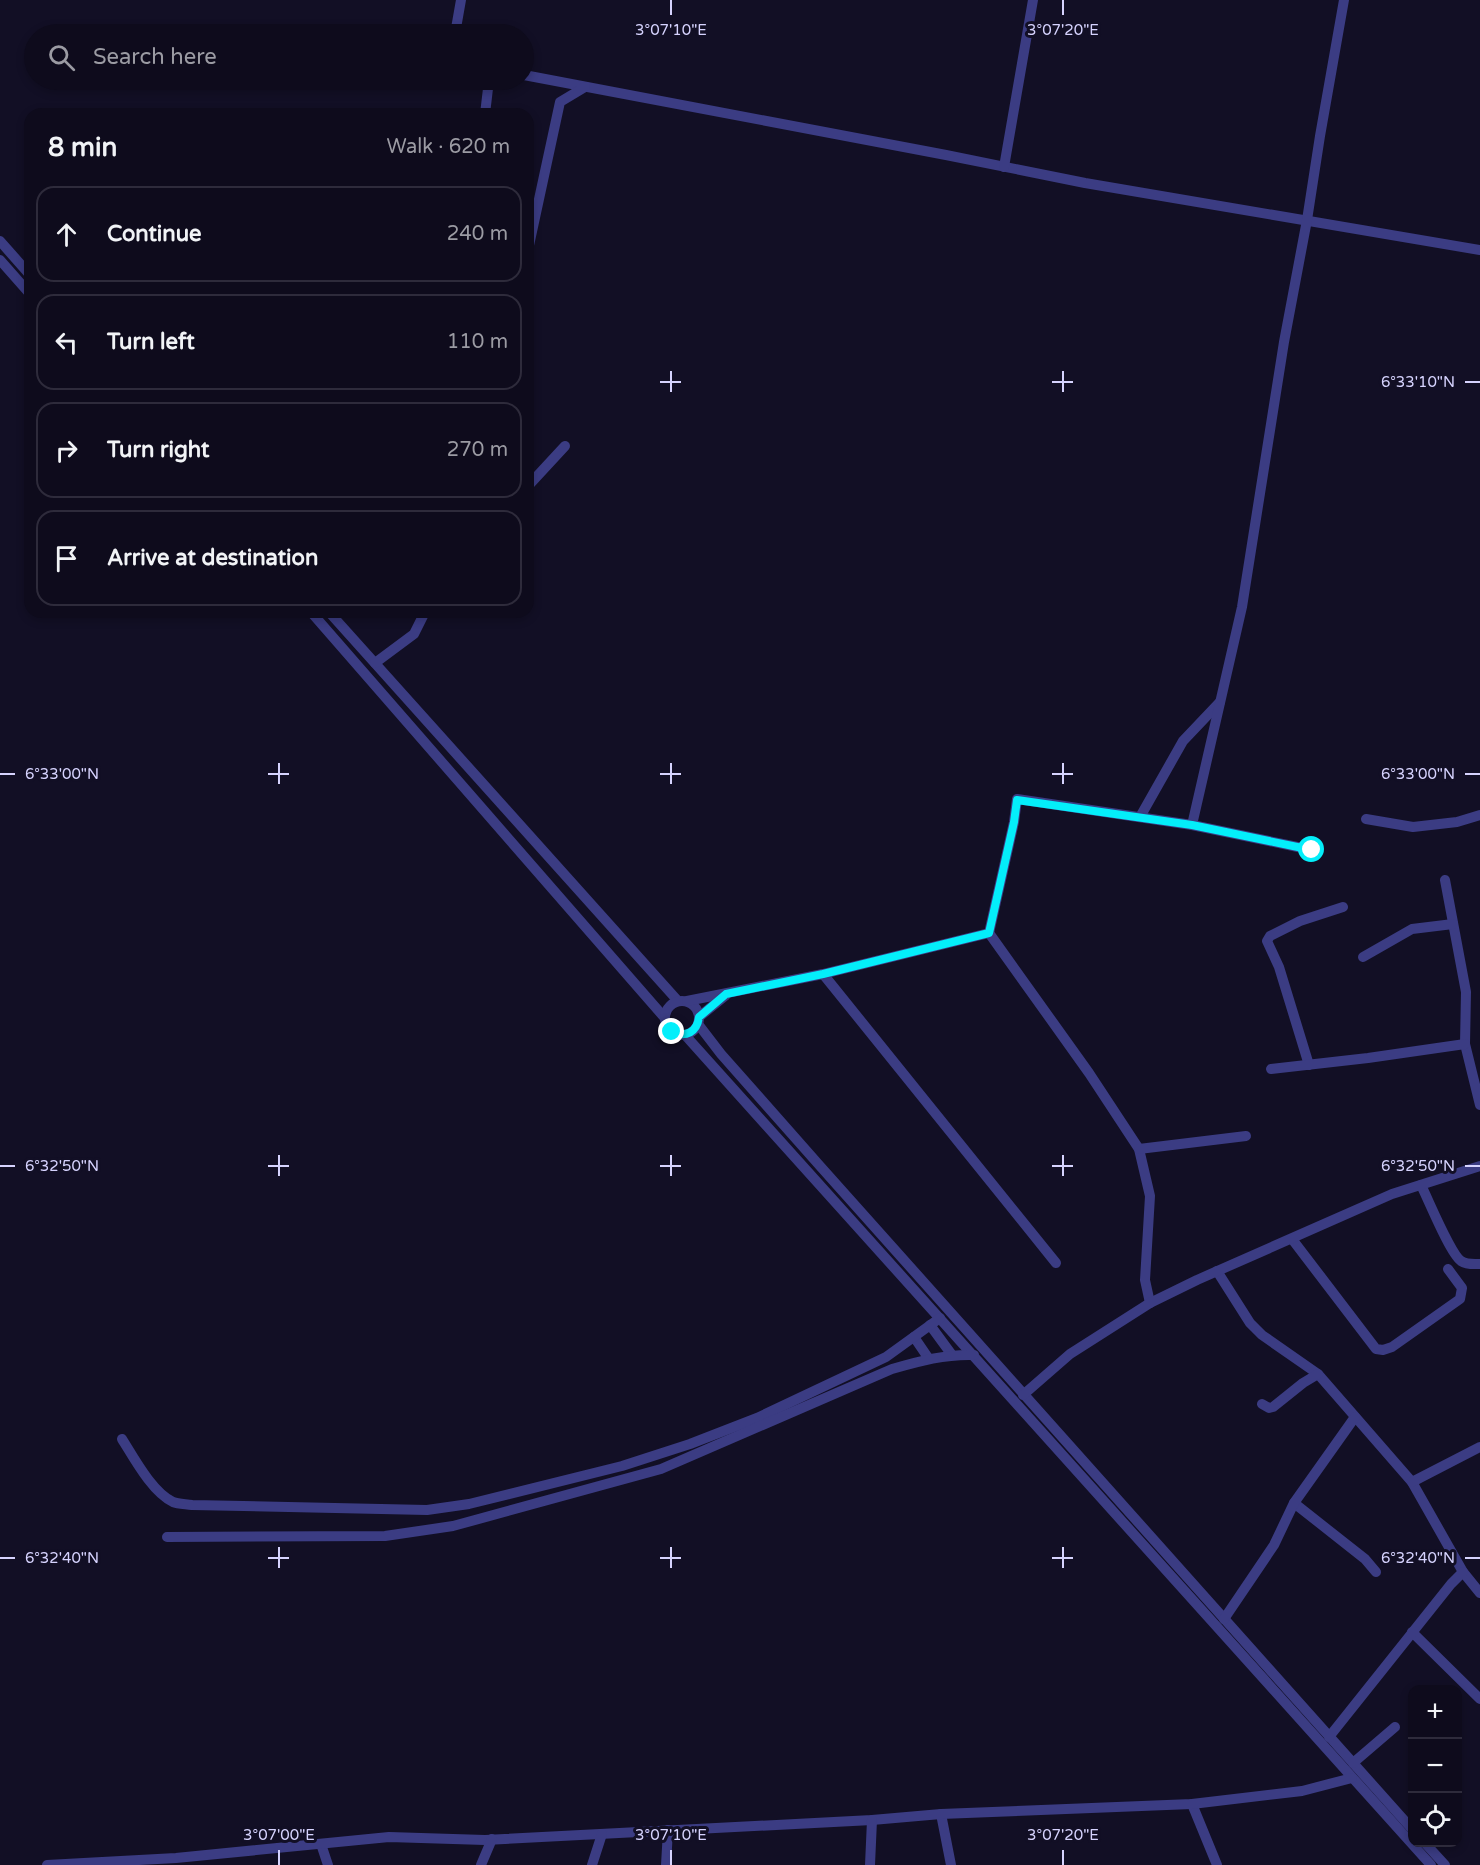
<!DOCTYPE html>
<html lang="en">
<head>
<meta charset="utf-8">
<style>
	:root { --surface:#0e0b1c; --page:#171425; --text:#f1f3f6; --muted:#9b9ba3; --line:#2e2b3b }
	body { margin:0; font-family:"Varela Round",sans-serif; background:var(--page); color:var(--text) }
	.controls { position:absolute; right:18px; bottom:18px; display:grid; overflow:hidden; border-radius:12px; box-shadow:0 3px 9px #0003 }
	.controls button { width:54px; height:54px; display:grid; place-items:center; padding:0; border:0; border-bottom:2px solid var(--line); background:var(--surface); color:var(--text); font:30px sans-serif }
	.stop { position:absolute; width:18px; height:18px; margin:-14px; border:4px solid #04eefa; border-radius:50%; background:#fff }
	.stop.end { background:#04eefa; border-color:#fff; box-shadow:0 2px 6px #0008 }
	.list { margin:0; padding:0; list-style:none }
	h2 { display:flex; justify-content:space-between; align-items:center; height:78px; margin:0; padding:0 24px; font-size:26px }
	h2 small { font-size:20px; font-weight:400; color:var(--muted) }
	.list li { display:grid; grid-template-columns:39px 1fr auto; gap:18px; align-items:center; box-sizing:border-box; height:96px; margin:0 12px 12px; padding:0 12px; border:2px solid var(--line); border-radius:18px }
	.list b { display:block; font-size:22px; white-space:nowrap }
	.list em { font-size:20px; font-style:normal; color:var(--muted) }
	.icon { flex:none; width:33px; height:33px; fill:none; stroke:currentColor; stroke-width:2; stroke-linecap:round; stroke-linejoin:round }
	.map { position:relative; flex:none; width:1480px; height:1865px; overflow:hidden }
	.search { position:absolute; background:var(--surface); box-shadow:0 3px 9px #0003; left:24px; top:24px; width:510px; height:66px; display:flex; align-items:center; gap:15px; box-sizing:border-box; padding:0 21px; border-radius:33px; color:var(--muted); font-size:22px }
	.panel { position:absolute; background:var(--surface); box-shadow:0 3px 9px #0003; left:24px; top:108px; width:510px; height:510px; border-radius:18px }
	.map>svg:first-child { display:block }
</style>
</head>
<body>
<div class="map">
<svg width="1480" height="1865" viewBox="0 0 1480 1865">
	<rect width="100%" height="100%" fill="#120f25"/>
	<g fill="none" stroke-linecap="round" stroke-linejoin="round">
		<g stroke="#3b3c83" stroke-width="10">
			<path d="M 455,34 L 461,0"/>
			<path d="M 524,75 L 946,155 L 1085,183 L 1480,250"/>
			<path d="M 485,114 L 489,80"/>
			<path d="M 1004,167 L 1033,0"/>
			<path d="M 0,241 L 30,275"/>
			<path d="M 528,250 L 560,102 L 585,87"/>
			<path d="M 0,260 L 30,294"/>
			<path d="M 528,486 L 565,446"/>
			<path d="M 311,612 L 664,1017"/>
			<path d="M 329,612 L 678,1001"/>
			<path d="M 375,663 L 414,634 L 425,612"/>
			<path d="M 1140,817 L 1183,741 L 1220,702"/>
			<path d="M 1366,819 L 1413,827 L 1457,822 L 1480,815"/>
			<path d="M 1192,825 L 1312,850"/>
			<path d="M 1445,880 L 1466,992 L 1465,1044 L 1480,1105"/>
			<path d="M 989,933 L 1089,1073 L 1139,1149 L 1150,1196 L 1145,1280 L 1150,1303"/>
			<path d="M 1363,957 L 1412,929 L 1453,924"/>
			<path d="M 823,974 L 1056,1263"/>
			<circle cx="682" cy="1018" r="17"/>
			<path d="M 687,1001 L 823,974 L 989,933 L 1014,822 L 1017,799 L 1192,825 L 1242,607 L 1284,342 L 1307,220 L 1320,136 L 1344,0"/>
			<path d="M 699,1017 L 726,995"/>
			<path d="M 698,1024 L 721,1054 L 820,1166 L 1412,1829"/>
			<path d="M 685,1035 L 1431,1865"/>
			<path d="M 1309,1065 L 1279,967 L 1267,941 L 1270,936 L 1300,921 L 1343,907"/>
			<path d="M 1271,1069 L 1368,1058 L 1465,1044"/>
			<path d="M 1139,1149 L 1246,1136"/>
			<path d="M 1421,1185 C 1429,1201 1450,1253 1461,1261 C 1467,1265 1474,1264 1480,1264"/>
			<path d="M 1292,1239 L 1376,1349 L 1383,1350 L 1392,1347 L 1460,1299 L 1462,1288 L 1448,1269"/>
			<path d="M 1217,1271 L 1250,1323 L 1262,1335 L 1318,1374 L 1412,1482 L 1463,1572 L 1480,1593"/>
			<path d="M 930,1325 L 952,1355"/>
			<path d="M 914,1337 L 929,1359"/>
			<path d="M 1023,1395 L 1070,1354 L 1150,1303 L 1197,1280 L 1392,1194 L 1480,1166"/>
			<path d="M 1262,1404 L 1269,1408 L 1273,1407 L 1303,1383 L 1318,1374"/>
			<path d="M 122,1439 C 134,1458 152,1492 173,1502 C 178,1504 186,1504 192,1505 L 427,1510 L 469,1504 L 622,1466 L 690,1444 L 757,1418 L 886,1357 L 940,1318"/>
			<path d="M 1412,1482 L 1480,1447"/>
			<path d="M 1294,1503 L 1365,1559 L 1376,1572"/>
			<path d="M 167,1537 L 385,1536 L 453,1526 L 661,1469 L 892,1369 C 920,1361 945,1354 974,1355"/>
			<path d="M 1224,1619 L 1274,1545 L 1294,1503 L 1355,1417"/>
			<path d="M 1412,1632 L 1480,1699"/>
			<path d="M 1329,1737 L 1451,1584 L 1463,1572"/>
			<path d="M 1353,1763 L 1395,1727"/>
			<path d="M 1192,1804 L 1217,1865"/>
			<path d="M 941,1814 L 951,1865"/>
			<path d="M 1424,1842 L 1445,1865"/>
			<path d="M 321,1844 L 328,1865"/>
			<path d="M 47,1865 L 176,1858 L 389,1837 L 485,1840 L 872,1820 L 941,1814 L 1192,1804 L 1302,1791 L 1352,1778"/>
			<path d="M 481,1865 L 492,1839"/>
			<path d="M 592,1865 L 602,1834"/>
			<path d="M 666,1865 L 668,1830"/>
			<path d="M 870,1865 L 872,1820"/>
		</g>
	</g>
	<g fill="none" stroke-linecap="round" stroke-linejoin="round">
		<path stroke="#04eefa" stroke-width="8" d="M 672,1032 C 686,1038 697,1032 699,1017 L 726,994 L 823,974 L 989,933 L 1014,822 L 1017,800 L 1192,825 L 1312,850"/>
	</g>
	<path fill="none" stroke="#d6d3fe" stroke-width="2" d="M 671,0 L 671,15M 1063,0 L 1063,15M 671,371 L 671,392M 1063,371 L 1063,392M 660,382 L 681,382M 1052,382 L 1073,382M 1465,382 L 1480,382M 279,763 L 279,784M 671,763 L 671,784M 1063,763 L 1063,784M 0,774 L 15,774M 268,774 L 289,774M 660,774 L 681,774M 1052,774 L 1073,774M 1465,774 L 1480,774M 279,1155 L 279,1176M 671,1155 L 671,1176M 1063,1155 L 1063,1176M 0,1166 L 15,1166M 268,1166 L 289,1166M 660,1166 L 681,1166M 1052,1166 L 1073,1166M 1465,1166 L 1480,1166M 279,1547 L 279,1568M 671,1547 L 671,1568M 1063,1547 L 1063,1568M 0,1558 L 15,1558M 268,1558 L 289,1558M 660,1558 L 681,1558M 1052,1558 L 1073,1558M 1465,1558 L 1480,1558M 279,1850 L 279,1865M 671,1850 L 671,1865M 1063,1850 L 1063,1865"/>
	<g font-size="15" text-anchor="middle" fill="#d6d3fe" stroke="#120f25" stroke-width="6" stroke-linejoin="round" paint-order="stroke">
		<text x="671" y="35">3°07'10"E</text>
		<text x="1063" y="35">3°07'20"E</text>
		<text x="1418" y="387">6°33'10"N</text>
		<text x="62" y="779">6°33'00"N</text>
		<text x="1418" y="779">6°33'00"N</text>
		<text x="62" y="1171">6°32'50"N</text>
		<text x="1418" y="1171">6°32'50"N</text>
		<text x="62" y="1563">6°32'40"N</text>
		<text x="1418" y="1563">6°32'40"N</text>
		<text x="279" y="1840">3°07'00"E</text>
		<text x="671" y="1840">3°07'10"E</text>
		<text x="1063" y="1840">3°07'20"E</text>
	</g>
</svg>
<div class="controls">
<button>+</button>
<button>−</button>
<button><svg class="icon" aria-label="locate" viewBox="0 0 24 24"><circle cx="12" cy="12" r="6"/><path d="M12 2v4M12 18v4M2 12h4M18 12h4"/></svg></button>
</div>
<div class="stop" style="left:1312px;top:850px"></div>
<div class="stop end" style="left:672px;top:1032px"></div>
<div class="search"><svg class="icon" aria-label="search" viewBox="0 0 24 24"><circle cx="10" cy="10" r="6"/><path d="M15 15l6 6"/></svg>Search here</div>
<section class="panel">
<h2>8 min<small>Walk · 620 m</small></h2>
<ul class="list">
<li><svg class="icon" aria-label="ahead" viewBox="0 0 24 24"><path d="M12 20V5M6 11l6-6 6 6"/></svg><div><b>Continue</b></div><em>240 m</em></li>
<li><svg class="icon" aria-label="left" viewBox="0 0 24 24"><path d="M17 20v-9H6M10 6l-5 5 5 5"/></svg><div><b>Turn left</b></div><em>110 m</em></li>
<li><svg class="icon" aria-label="right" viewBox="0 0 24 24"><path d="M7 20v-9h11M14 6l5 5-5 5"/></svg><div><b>Turn right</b></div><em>270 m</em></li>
<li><svg class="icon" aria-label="arrive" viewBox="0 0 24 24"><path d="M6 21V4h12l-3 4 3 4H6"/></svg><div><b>Arrive at destination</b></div></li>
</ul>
</section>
</div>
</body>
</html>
